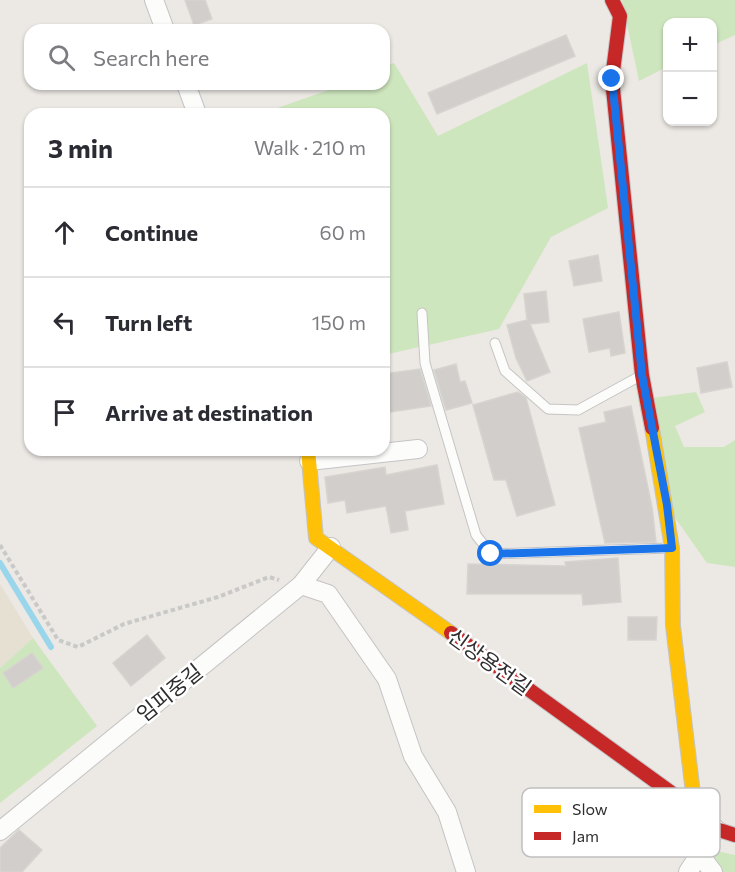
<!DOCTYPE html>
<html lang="en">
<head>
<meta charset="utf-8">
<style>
	:root { --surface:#fff; --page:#f7f7f7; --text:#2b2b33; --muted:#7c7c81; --line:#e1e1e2 }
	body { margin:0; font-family:Commissioner,"Noto Sans KR",sans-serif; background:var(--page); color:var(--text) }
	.controls { position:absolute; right:18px; top:18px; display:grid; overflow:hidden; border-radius:12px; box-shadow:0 2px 4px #0004 }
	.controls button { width:54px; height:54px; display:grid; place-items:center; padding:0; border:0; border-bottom:2px solid var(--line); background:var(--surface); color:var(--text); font:30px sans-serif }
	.stop { position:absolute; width:18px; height:18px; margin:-14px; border:4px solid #1a73e8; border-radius:50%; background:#fff }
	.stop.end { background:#1a73e8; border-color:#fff; box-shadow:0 2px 6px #0008 }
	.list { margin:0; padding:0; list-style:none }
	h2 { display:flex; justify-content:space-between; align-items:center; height:78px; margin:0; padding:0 24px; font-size:26px }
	h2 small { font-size:20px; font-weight:400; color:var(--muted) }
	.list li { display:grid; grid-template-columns:39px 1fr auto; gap:18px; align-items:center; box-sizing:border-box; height:90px; padding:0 24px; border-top:2px solid var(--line) }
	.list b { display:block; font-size:22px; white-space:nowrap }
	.list em { font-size:20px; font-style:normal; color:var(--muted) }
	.icon { flex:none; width:33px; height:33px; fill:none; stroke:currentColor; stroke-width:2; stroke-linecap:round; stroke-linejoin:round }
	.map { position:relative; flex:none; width:735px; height:872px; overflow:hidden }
	.search { position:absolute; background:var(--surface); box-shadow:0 2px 4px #0004; left:24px; top:24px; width:366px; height:66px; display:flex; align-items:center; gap:15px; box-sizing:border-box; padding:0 21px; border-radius:18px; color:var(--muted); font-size:22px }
	.panel { position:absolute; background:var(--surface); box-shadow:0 2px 4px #0004; left:24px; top:108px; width:366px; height:348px; border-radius:18px }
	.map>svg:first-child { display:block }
</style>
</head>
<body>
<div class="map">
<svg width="735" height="872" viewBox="0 0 735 872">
	<rect width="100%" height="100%" fill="#ece8e4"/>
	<path fill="#e6e0d3" d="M 0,584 L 33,638 L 0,668 Z"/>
	<g fill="#cee6be">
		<path d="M 622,0 L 735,0 L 735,35 L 713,45 L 712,22 L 668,22 L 667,67 L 639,81 Z"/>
		<path d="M 394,63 L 438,136 L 587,63 L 608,208 L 551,237 L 499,329 L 384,355 L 384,114 L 260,114 L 346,84 L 384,84 L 384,67 Z"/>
		<path d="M 696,392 L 705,412 L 675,426 L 684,447 L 724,447 L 735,440 L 735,567 L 707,563 L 659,495 L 638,400 Z"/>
		<path d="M 33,638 L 97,726 L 0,803 L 0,668 Z"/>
		<path d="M 712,850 L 735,855 L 735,872 L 718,872 Z"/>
	</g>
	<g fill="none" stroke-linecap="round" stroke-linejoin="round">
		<path stroke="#99d6ec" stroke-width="6" d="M 0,563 L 51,647"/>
	</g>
	<g fill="#d1cecb" stroke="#d7d4d0" stroke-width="1.5">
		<path d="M 185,0 L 205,0 L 212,19 L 194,25 Z"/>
		<path d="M 566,35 L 575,56 L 437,114 L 428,93 Z"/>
		<path d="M 598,255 L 602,281 L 574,286 L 569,261 Z"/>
		<path d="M 546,291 L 549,322 L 530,324 L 550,372 L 527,381 L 516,358 L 507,325 L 527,320 L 524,294 Z"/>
		<path d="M 619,312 L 625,353 L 611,356 L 610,348 L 589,352 L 583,319 Z"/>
		<path d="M 727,362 L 732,387 L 701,393 L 697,368 Z"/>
		<path d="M 456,364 L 460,382 L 465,381 L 472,403 L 446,410 L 434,370 Z"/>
		<path d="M 420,369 L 431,406 L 384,413 L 384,374 Z"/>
		<path d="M 518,392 L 526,398 L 555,505 L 517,516 L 506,480 L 494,480 L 473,405 Z"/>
		<path d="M 631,406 L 652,507 L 656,542 L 605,543 L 579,428 L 606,422 L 604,412 Z"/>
		<path d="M 437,465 L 444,504 L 405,511 L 408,530 L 391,533 L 386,506 L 347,513 L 345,500 L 328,503 L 325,477 L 385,467 L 386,475 Z"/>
		<path d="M 618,558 L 621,602 L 583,605 L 582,594 L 467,594 L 468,564 L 566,566 L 565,562 Z"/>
		<path d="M 628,617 L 657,617 L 656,640 L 628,640 Z"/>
		<path d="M 147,635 L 165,658 L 131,686 L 113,663 Z"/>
		<path d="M 32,653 L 43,668 L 13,688 L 3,673 Z"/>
		<path d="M 19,830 L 42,850 L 22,872 L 0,872 L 0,848 Z"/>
	</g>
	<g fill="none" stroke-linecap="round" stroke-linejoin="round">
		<defs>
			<g id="lane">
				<path d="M 422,313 L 425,363 L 476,535 L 491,554 L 669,548"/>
				<path d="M 495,343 L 505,371 L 548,409 L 578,410 L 640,376"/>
			</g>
			<g id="street">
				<path d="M 154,0 L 165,30"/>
				<path d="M 186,84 L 197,114"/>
				<path d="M 309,461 L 418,449"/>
				<path d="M 301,585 L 328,594 L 387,679 L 413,756 L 447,812 L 466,872"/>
				<path d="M 0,831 L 301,585 L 331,547"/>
				<path d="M 700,855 L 713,872"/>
				<path d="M 688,872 L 716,829"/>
			</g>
			<g id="slow">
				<path d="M 652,428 L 672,548 L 673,626 L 695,810"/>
				<path d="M 308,450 L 316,538 L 451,633"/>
			</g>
			<g id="jam">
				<path d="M 612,0 L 620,16 L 612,79 L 642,375 L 652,428"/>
				<path d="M 451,633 L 695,810 L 716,829 L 735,835"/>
			</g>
		</defs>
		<use href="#lane" stroke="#c5c4c5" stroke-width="11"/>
		<use href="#street" stroke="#c5c4c5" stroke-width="20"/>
		<use href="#slow" stroke="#c5c4c5" stroke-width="16"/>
		<use href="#jam" stroke="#c5c4c5" stroke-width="16"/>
		<path stroke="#c9c9c8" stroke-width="4" stroke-dasharray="4.5 3" stroke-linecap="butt" d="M 0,545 L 58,640 L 78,647 L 124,624 L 218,597 L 269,577 L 279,580"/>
		<use href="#lane" stroke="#fcfcfb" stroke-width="9"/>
		<use href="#street" stroke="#fcfcfb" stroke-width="18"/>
		<use href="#slow" stroke="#ffc107" stroke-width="14"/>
		<use href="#jam" stroke="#c62828" stroke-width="14"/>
	</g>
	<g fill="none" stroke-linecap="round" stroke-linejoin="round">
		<path stroke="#1a73e8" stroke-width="8" d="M 491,554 L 672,548 L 667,505 L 642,375 L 612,79"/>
	</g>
	<g text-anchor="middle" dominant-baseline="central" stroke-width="5" stroke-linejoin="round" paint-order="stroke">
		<g font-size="21" fill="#2e2e2e" stroke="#fff">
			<text transform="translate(490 661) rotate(36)">신상용전길</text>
			<text transform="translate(169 692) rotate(-39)">임피중길</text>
		</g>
	</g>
	<rect x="522" y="788" width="198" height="69" rx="9" fill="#fff" stroke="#c0c0c0" stroke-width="1.5"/>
	<rect x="534" y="805" width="27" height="8" fill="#ffc107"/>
	<rect x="534" y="832" width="27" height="8" fill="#c62828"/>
	<g font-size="16" fill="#2e2e2e">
		<text x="572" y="815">Slow</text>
		<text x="572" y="842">Jam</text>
	</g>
</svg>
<div class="controls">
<button>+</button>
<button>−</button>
</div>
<div class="stop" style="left:491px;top:554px"></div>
<div class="stop end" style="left:612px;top:79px"></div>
<div class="search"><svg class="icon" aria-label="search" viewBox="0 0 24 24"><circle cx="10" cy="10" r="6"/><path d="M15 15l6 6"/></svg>Search here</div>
<section class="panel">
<h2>3 min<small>Walk · 210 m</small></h2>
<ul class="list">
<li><svg class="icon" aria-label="ahead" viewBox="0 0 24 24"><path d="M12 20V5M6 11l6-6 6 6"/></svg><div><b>Continue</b></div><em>60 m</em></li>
<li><svg class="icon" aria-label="left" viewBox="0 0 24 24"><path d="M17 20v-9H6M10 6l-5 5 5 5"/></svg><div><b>Turn left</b></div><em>150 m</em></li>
<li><svg class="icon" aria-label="arrive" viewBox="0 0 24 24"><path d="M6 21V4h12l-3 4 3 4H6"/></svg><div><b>Arrive at destination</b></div></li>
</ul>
</section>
</div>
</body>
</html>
